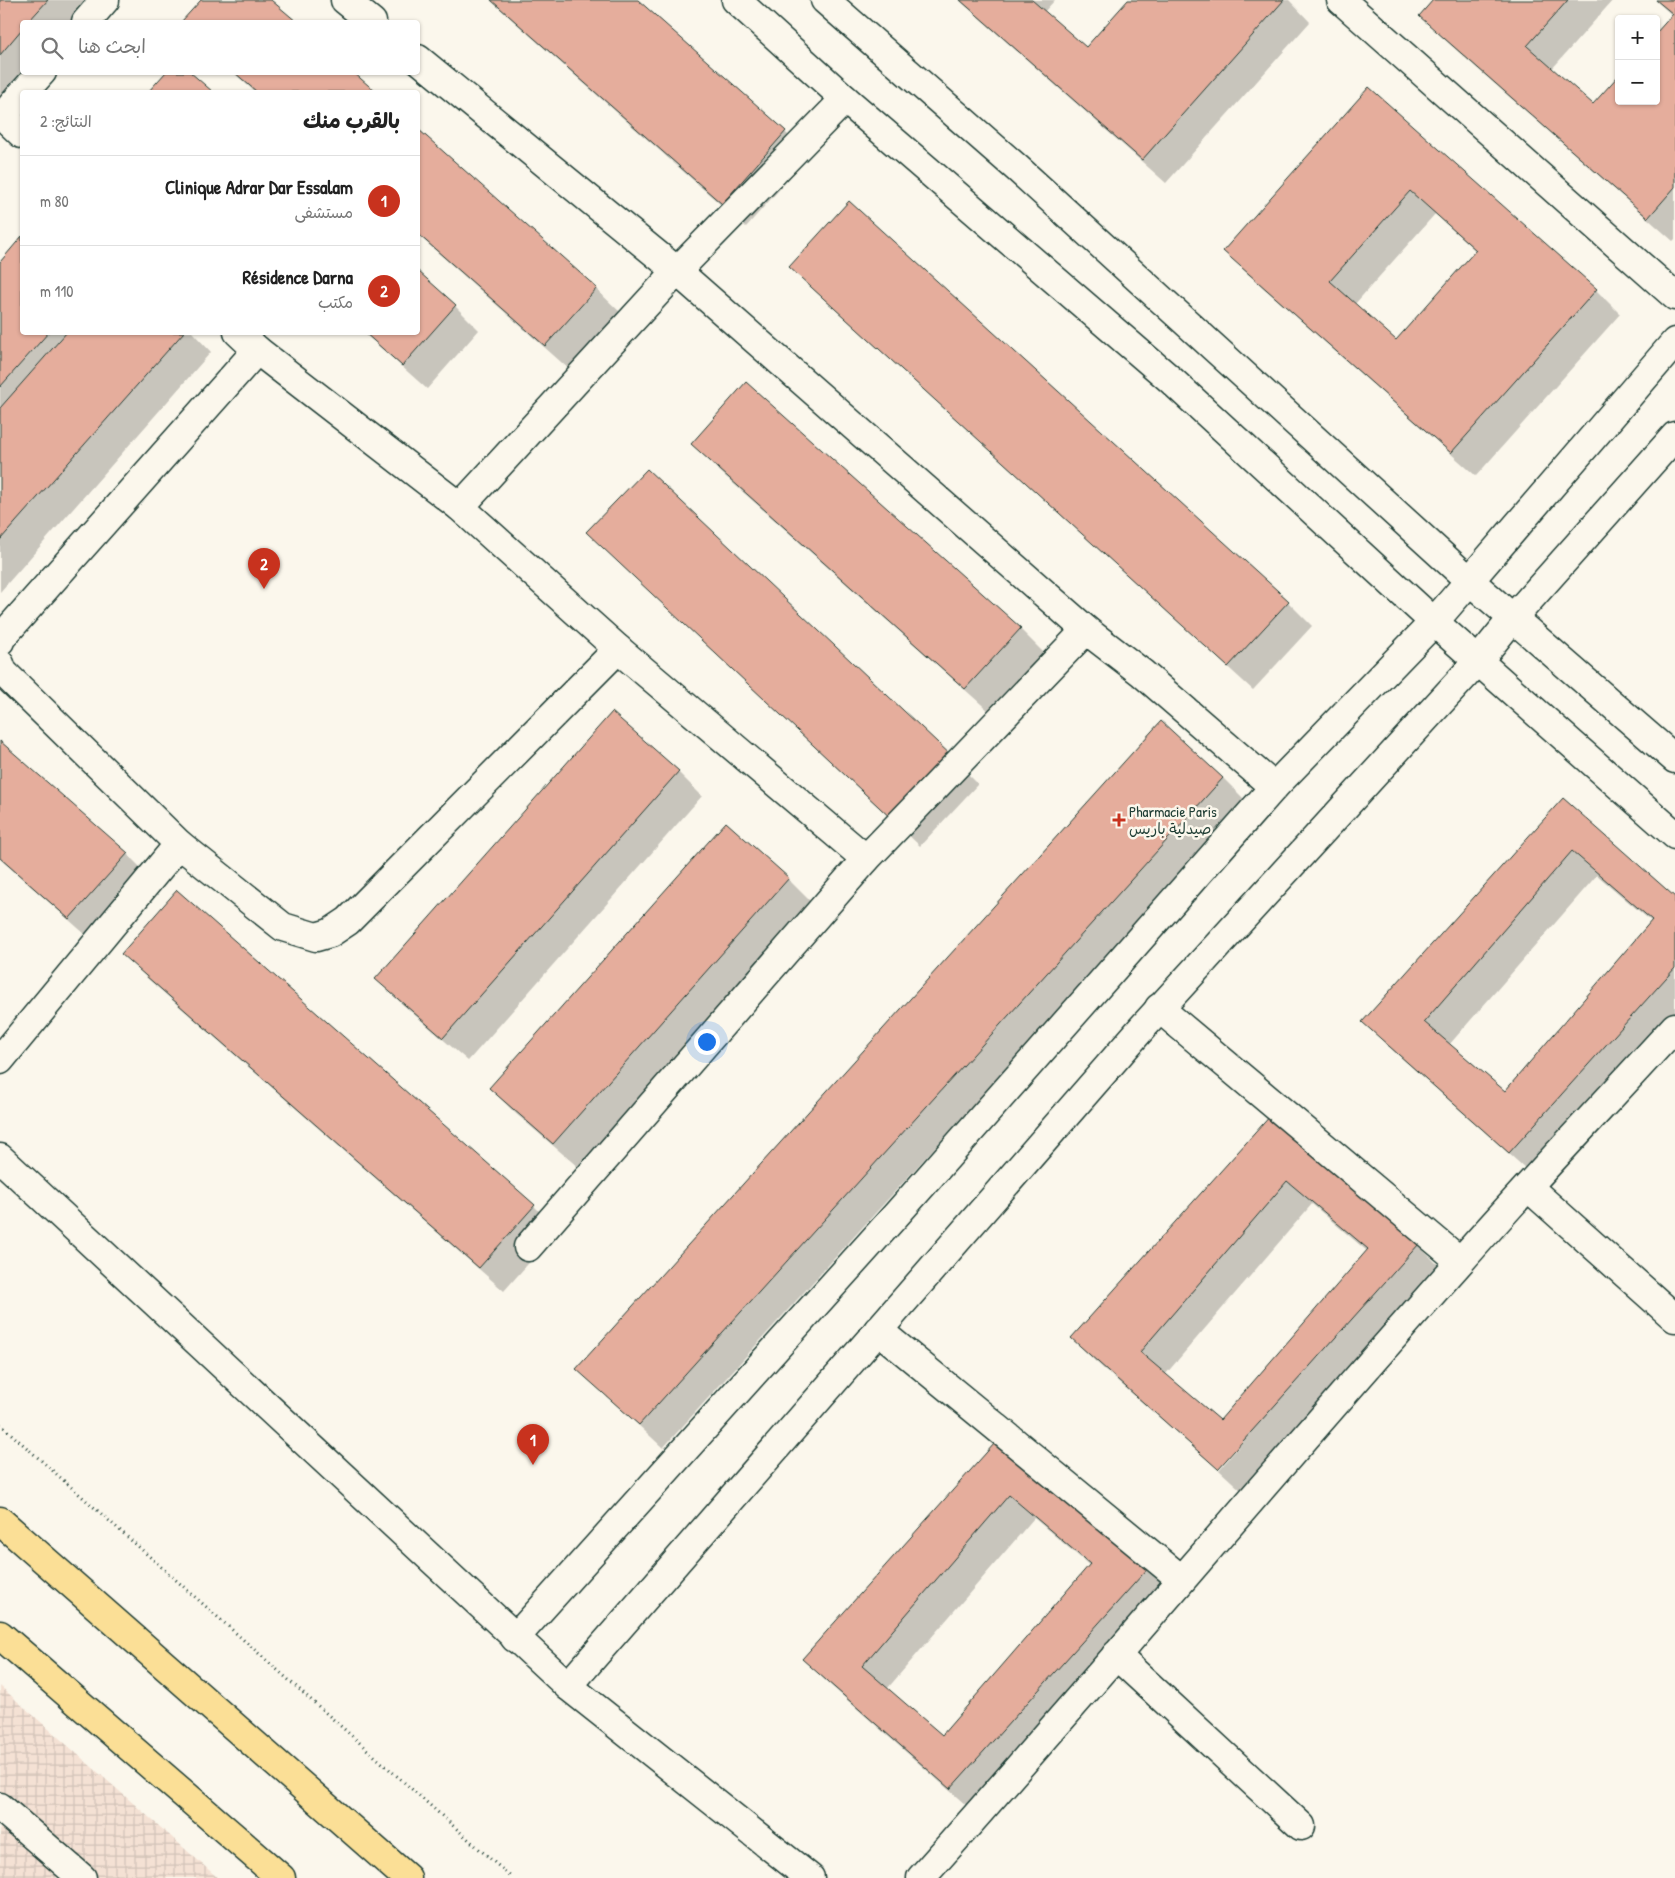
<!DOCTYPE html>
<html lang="ar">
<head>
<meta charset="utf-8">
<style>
	:root { --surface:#fff; --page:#f6f6f6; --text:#222; --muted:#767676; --line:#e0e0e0; --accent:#c8321e }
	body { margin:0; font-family:"Patrick Hand","Playpen Sans Arabic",sans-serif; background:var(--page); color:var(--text); direction:rtl }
	.controls { position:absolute; right:15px; top:15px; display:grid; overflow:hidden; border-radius:5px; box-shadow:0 1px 4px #0004 }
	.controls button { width:45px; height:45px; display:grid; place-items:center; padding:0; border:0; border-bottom:1px solid var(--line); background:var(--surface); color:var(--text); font:25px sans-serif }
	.you { position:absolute; left:706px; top:1041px; width:18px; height:18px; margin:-12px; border:4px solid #fff; border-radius:50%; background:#1a73e8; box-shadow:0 0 0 8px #1a73e833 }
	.badge { display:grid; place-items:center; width:32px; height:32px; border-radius:50%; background:var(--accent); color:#fff; font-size:16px; font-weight:700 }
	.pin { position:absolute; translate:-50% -41px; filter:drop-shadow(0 1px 2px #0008) }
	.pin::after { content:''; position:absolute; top:26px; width:18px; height:15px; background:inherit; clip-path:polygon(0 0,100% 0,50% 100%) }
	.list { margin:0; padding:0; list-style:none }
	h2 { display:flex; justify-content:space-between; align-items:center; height:65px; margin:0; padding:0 20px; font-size:21px }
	h2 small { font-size:16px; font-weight:400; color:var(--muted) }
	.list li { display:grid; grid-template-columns:32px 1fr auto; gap:15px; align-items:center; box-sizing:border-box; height:90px; padding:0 20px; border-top:1px solid var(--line) }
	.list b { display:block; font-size:19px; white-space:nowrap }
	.list p { margin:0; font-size:16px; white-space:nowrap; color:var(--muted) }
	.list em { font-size:16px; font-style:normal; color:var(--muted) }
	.icon { flex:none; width:28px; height:28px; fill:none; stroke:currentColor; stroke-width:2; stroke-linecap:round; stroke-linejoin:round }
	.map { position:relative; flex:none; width:1675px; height:1878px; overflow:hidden; direction:ltr }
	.search { position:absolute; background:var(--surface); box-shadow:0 1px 4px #0004; left:20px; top:20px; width:400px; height:55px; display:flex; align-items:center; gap:12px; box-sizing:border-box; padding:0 18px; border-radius:5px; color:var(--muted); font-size:19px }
	.panel { position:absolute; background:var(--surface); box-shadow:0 1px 4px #0004; left:20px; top:90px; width:400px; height:245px; border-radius:5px; direction:rtl }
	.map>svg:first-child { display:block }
</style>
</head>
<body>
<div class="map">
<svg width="1675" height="1878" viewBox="0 0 1675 1878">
	<defs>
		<pattern id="industrial-grid" width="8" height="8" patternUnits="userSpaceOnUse" patternTransform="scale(1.25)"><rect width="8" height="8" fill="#f4e1d4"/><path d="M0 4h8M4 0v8" fill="none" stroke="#d1c2b7"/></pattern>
	</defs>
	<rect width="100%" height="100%" fill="#fbf7ec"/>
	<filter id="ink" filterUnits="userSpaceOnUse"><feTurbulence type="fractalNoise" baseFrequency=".02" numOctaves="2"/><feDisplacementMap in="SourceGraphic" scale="10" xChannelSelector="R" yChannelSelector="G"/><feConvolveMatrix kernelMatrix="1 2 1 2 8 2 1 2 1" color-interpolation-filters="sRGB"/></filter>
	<g filter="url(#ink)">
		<path fill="url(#industrial-grid)" d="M 0,1686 L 218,1878 L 0,1878 Z"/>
		<g fill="#0003" fill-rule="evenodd">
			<path d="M 0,0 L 93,0 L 73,22 L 22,22 L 22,72 L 29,72 L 0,106 Z"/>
			<path d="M 203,0 L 269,0 L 295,22 L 183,22 Z"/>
			<path d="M 490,0 L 636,0 L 785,132 L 809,156 L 746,227 Z"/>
			<path d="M 959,0 L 1055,0 L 1044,12 L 1086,49 L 1130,0 L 1289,0 L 1310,22 L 1166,183 Z"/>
			<path d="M 1435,0 L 1613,0 L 1551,70 L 1593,106 L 1619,101 L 1656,101 L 1673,16 L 1655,0 L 1675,0 L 1675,239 L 1673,241 L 1445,40 L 1421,16 Z"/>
			<path d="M 167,72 L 188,72 L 211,92 L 150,92 Z"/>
			<path d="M 233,72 L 352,72 L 374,92 L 255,92 Z"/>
			<path d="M 1369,89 L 1596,290 L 1620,314 L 1476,476 L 1249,275 L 1225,251 ZM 1435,214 L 1477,252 L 1396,342 L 1354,305 Z"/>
			<path d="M 418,131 L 596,289 L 621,313 L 570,370 L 418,235 Z"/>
			<path d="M 22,238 L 22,332 L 192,332 L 211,352 L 0,592 L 0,263 Z"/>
			<path d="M 791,267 L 1288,602 L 1312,626 L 1253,690 L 815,291 Z"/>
			<path d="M 418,273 L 455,306 L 479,330 L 427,389 L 363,332 L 418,332 Z"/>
			<path d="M 692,443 L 1020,629 L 1044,653 L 990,712 L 716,468 Z"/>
			<path d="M 612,556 L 954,760 L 978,784 L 920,846 Z"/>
			<path d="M 612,713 L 678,772 L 702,796 L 468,1061 L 401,1003 L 377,979 Z"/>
			<path d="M 0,742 L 127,854 L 151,878 L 94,942 L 0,859 Z"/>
			<path d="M 1223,778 L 1247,802 L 663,1448 L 578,1369 Z"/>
			<path d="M 1563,800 L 1675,899 L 1675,1019 L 1534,1176 L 1388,1046 L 1364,1022 ZM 1597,875 L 1652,922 L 1505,1093 L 1449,1045 Z"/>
			<path d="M 788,879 L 812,903 L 578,1167 L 514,1112 L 490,1088 Z"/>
			<path d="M 177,892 L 534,1206 L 558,1230 L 504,1291 L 147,978 L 123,954 Z"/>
			<path d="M 1272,1115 L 1418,1245 L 1442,1269 L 1243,1492 L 1219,1470 L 1244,1441 L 1241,1441 L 1217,1468 L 1096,1362 L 1072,1338 ZM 1312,1204 L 1367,1251 L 1220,1422 L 1165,1375 Z"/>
			<path d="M 1003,1436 L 1174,1590 L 975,1813 L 828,1683 L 804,1659 ZM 1034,1518 L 1090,1566 L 943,1736 L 887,1689 Z"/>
		</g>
		<g fill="#e5ad9c" stroke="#1f3d34" fill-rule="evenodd">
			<path d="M 0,0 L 48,0 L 28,22 L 22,22 L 22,29 L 0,55 Z"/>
			<path d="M 201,0 L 271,0 L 297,22 L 181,22 Z"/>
			<path d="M 491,0 L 638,0 L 786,131 L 722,204 Z"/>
			<path d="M 960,0 L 1032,0 L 1086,47 L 1128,0 L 1284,0 L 1142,160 Z"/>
			<path d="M 1433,0 L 1568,0 L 1527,46 L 1593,104 L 1619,75 L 1619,101 L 1656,101 L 1656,33 L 1673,14 L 1656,0 L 1675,0 L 1675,187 L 1648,218 L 1419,16 Z"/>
			<path d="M 166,72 L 190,72 L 213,92 L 148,92 Z"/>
			<path d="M 234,72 L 353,72 L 376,92 L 257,92 Z"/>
			<path d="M 1369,87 L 1597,289 L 1451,453 L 1223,251 ZM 1410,191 L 1476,250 L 1396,340 L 1330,281 Z"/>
			<path d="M 418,129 L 597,288 L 545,346 L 418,234 Z"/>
			<path d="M 849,201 L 1289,601 L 1228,667 L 789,267 Z"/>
			<path d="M 22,236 L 22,332 L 49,332 L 0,387 L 0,262 Z"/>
			<path d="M 418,271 L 456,305 L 402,366 L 364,332 L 418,332 Z"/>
			<path d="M 67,332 L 184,332 L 0,540 L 0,408 Z"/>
			<path d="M 746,382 L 1021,628 L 965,689 L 691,444 Z"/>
			<path d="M 647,469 L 955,759 L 895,822 L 586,532 Z"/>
			<path d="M 612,712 L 679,771 L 443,1038 L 375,979 Z"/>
			<path d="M 1161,721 L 1223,778 L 639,1425 L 576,1369 Z"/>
			<path d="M 0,741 L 128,853 L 69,919 L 0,858 Z"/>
			<path d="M 1563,798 L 1675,897 L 1675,968 L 1509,1153 L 1362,1022 ZM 1572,851 L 1652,920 L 1505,1091 L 1424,1022 Z"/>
			<path d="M 726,822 L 789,878 L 553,1144 L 489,1088 Z"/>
			<path d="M 177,890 L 535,1205 L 479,1268 L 121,954 Z"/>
			<path d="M 1272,1114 L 1419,1244 L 1218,1469 L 1071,1338 ZM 1287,1181 L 1368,1249 L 1220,1420 L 1140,1352 Z"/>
			<path d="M 1003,1434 L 1151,1565 L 950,1789 L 802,1659 ZM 1009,1495 L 1090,1564 L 942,1735 L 862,1666 Z"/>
		</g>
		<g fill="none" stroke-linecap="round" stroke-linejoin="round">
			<defs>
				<g id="minor">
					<path d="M 345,0 L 372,22"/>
					<path d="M 736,0 L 845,99 L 1171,380 L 1434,622 L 1675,835"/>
					<path d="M 825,0 L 1017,168 L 1470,581 L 1675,759"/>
					<path d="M 1341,0 L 1675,296"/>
					<path d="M 86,22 L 105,0"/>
					<path d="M 418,59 L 677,271 L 1086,630 L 1142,673 L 1274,787"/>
					<path d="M 24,92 L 42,72"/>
					<path d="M 22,94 L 3,116 L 22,134"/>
					<path d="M 238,332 L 257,350"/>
					<path d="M 0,641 L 1,638 L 257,350 L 460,507"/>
					<path d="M 618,649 L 866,859 L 1086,630"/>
					<path d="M 0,664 L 3,672 L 179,844"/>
					<path d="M 1159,1008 L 1460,1261"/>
					<path d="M 0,1060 L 179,844 L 283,927 L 316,937 L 330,933 L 348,921 L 618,649 L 460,507 L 677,271 L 845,99"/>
					<path d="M 0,1158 L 568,1686 L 810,1878"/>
					<path d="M 1528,1187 L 1675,1318"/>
					<path d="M 528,1247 L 866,859"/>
					<path d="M 878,1330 L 1181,1579"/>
					<path d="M 515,1638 L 896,1215 L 1274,787 L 1434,622 L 1675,342"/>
					<path d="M 1116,1655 L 1301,1826"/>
					<path d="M 568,1686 L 1142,1028 L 1478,661 L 1512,619 L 1675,436"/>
					<path d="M 0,1807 L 82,1878"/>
					<path d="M 921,1878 C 1102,1675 1278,1466 1459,1263 C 1529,1183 1603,1106 1675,1027"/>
				</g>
				<g id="highway">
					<path d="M 0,1521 L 407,1878"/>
					<path d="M 0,1635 L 281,1878"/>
				</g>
			</defs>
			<use href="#minor" stroke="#1f3d34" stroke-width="31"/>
			<use href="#highway" stroke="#1f3d34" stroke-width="31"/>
			<path stroke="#1f3d34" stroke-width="3" stroke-dasharray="1 4" stroke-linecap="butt" d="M 0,1424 L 512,1878"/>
			<use href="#minor" stroke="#fbf7ec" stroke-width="28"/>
			<use href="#highway" stroke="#fbdf96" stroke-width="28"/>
		</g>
	</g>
	<path fill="#c8321e" stroke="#fbf7ec" stroke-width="2" d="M1116.5 812.5h5v5h5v5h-5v5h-5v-5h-5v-5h5z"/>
	<g text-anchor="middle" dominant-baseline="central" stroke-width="5" stroke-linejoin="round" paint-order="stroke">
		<g font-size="15" fill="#1f3d34" stroke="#fbf7ec" text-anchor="start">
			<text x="1129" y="811">Pharmacie Paris<tspan x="1129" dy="17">صيدلية باريس</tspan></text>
		</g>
	</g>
</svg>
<div class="controls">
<button>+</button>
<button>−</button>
</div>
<div class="you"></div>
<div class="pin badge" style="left:533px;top:1465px">1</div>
<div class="pin badge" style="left:264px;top:589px">2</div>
<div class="search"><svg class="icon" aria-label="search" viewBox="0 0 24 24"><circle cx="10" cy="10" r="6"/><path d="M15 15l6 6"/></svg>ابحث هنا</div>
<section class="panel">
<h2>بالقرب منك<small>النتائج: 2</small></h2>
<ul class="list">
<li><span class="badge">1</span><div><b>Clinique Adrar Dar Essalam</b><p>مستشفى</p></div><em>80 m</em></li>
<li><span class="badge">2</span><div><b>Résidence Darna</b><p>مكتب</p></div><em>110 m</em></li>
</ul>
</section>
</div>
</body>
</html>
